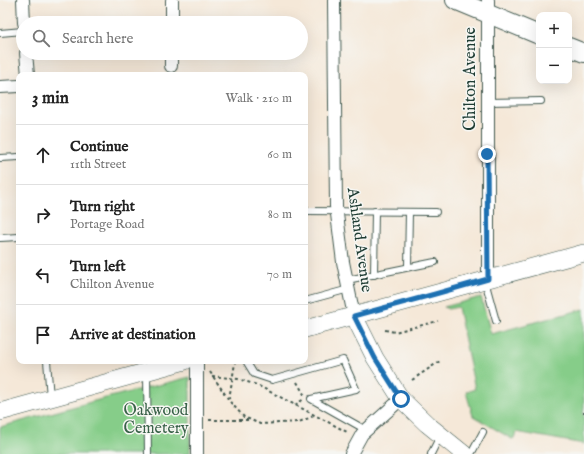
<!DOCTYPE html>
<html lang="en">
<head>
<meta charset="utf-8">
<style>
	:root { --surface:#fff; --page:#f6f6f6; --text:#222; --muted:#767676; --line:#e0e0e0 }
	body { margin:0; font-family:"IM FELL English",serif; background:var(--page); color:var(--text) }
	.controls { position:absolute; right:12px; top:12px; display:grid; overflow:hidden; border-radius:8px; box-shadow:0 4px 16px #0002 }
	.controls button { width:36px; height:36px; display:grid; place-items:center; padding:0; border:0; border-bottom:1px solid var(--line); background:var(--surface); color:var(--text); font:20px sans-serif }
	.stop { position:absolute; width:12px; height:12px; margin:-9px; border:3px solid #1f6fb2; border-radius:50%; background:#fff }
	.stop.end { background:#1f6fb2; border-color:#fff; box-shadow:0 1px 4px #0008 }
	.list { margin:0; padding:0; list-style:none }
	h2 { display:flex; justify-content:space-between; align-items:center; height:52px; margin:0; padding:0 16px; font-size:17px }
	h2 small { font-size:13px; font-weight:400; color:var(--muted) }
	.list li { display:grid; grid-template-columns:26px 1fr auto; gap:12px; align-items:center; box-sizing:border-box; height:60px; padding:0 16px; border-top:1px solid var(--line) }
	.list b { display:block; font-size:15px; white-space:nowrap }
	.list p { margin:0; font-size:13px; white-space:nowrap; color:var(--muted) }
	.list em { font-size:13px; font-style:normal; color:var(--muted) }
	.icon { flex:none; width:22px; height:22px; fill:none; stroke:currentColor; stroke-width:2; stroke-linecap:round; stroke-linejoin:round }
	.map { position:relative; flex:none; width:584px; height:454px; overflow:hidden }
	.search { position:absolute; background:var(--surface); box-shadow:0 4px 16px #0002; left:16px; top:16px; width:292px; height:44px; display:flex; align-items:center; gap:10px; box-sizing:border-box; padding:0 14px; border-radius:22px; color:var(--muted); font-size:15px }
	.panel { position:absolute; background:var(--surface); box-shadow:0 4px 16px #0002; left:16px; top:72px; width:292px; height:292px; border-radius:8px }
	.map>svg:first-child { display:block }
</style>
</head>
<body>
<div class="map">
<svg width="584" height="454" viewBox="0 0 584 454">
	<rect width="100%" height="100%" fill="#f6f6f2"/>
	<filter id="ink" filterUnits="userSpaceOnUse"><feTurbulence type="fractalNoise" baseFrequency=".025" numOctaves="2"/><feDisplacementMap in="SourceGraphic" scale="8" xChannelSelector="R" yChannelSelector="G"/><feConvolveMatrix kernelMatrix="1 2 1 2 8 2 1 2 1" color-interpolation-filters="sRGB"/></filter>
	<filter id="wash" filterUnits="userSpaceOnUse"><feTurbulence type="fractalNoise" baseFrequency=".012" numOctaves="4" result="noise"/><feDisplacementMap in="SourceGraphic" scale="16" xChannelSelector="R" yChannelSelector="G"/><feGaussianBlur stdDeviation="0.9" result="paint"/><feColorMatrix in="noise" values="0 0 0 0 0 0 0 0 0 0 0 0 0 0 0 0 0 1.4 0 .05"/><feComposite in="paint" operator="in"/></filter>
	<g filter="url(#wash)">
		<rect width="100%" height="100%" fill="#f5e8d8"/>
		<g fill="#86cd89" stroke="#52855e">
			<path d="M 481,297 L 491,334 L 584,309 L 584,407 L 583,414 L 584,414 L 584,444 L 516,432 L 514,438 L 512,439 L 473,416 L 466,392 L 475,389 L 458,307 L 448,309 L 444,307 Z"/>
			<path d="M 190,377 L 190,454 L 0,454 L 0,427 L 98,400 Z"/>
		</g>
	</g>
	<g filter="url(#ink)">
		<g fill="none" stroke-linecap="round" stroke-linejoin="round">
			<defs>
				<g id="lane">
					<path d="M 0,33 L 23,31"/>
					<path d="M 487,102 L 541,101"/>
					<path d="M 0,158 L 19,157"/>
					<path d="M 305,211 L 436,212"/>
					<path d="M 0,238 L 19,237"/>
					<path d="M 408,267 L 409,212"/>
					<path d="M 374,275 L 375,211"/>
					<path d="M 347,280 L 435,262"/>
					<path d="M 485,281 L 496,321"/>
					<path d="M 305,301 L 349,289"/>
					<path d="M 47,361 L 50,397"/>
					<path d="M 246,361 L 254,374 L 272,380 L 343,360 L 356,389 L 311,399 L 366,430"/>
					<path d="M 147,373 L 148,454"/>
					<path d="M 431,454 L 440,436"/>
					<path d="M 471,454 L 483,432"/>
				</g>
				<g id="street">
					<path d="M 23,0 L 24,23"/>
					<path d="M 334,0 L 336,206 L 343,262 L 354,316"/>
					<path d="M 172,23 L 172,0"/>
					<path d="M 26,53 L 28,75"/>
					<path d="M 171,66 L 171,53"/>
					<path d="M 0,87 L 19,86"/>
					<path d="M 488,279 L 488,0"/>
					<path d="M 197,361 L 197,454"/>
					<path d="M 351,454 L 362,434 L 401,399"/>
				</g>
				<g id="secondary">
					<path d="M 354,316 L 375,358 L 401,399 L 427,424 L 464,454"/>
					<path d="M 305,329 L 584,253"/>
					<path d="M 0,412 L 185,361"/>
				</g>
				<g id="primary">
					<path d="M 455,0 L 539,35"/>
					<path d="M 569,47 L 584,53"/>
				</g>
			</defs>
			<use href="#lane" stroke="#3f574d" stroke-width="8"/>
			<use href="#street" stroke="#3f574d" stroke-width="14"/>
			<use href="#secondary" stroke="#3f574d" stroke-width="18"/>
			<use href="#primary" stroke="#3f574d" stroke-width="20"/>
			<g stroke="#3f574d" stroke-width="2" stroke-dasharray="3 3" stroke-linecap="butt">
				<path d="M 385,330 L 395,332 L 438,321"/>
				<path d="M 210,372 L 231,403 L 244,417 L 251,420 L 260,424 L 299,422 L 314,416"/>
				<path d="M 212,376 L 238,379 L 257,385 L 349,433"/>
				<path d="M 412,380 L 440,361"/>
				<path d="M 297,382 L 305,396"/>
				<path d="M 229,399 L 235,363"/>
				<path d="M 295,405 L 304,399"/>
				<path d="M 584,412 L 584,413"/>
				<path d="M 209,420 L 250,420"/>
			</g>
			<use href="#lane" stroke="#fff" stroke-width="6"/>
			<use href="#street" stroke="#fff" stroke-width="12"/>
			<use href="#secondary" stroke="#fff" stroke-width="17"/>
			<use href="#primary" stroke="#fff" stroke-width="18"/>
		</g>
	</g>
	<g fill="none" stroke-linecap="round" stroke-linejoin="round" filter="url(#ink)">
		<path stroke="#1f6fb2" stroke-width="5" d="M 401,399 L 375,358 L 354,316 L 435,294 L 488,279 L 487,154"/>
	</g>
	<g text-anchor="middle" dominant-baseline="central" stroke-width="3" stroke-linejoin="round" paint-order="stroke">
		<g font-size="16" fill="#1f3d34" stroke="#f6f6f2">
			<text transform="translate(471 79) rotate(-90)">Chilton Avenue</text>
			<text transform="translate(359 240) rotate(82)">Ashland Avenue</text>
		</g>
		<g font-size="16" fill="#396149" stroke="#f6f6f2">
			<text x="156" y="411">Oakwood<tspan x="156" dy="18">Cemetery</tspan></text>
		</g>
	</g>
</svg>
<div class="controls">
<button>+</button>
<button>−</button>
</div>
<div class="stop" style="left:401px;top:399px"></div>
<div class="stop end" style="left:487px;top:154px"></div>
<div class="search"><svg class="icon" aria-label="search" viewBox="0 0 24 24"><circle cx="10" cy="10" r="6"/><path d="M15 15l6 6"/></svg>Search here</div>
<section class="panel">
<h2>3 min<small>Walk · 210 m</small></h2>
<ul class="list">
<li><svg class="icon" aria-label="ahead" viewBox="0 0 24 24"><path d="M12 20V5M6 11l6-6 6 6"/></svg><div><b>Continue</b><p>11th Street</p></div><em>60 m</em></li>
<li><svg class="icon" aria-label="right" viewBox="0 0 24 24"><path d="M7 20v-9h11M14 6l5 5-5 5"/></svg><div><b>Turn right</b><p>Portage Road</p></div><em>80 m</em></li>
<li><svg class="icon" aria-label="left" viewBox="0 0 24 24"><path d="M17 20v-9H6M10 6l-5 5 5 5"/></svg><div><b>Turn left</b><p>Chilton Avenue</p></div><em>70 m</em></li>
<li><svg class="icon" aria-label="arrive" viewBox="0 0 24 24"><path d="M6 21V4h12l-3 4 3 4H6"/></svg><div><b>Arrive at destination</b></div></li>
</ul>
</section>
</div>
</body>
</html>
